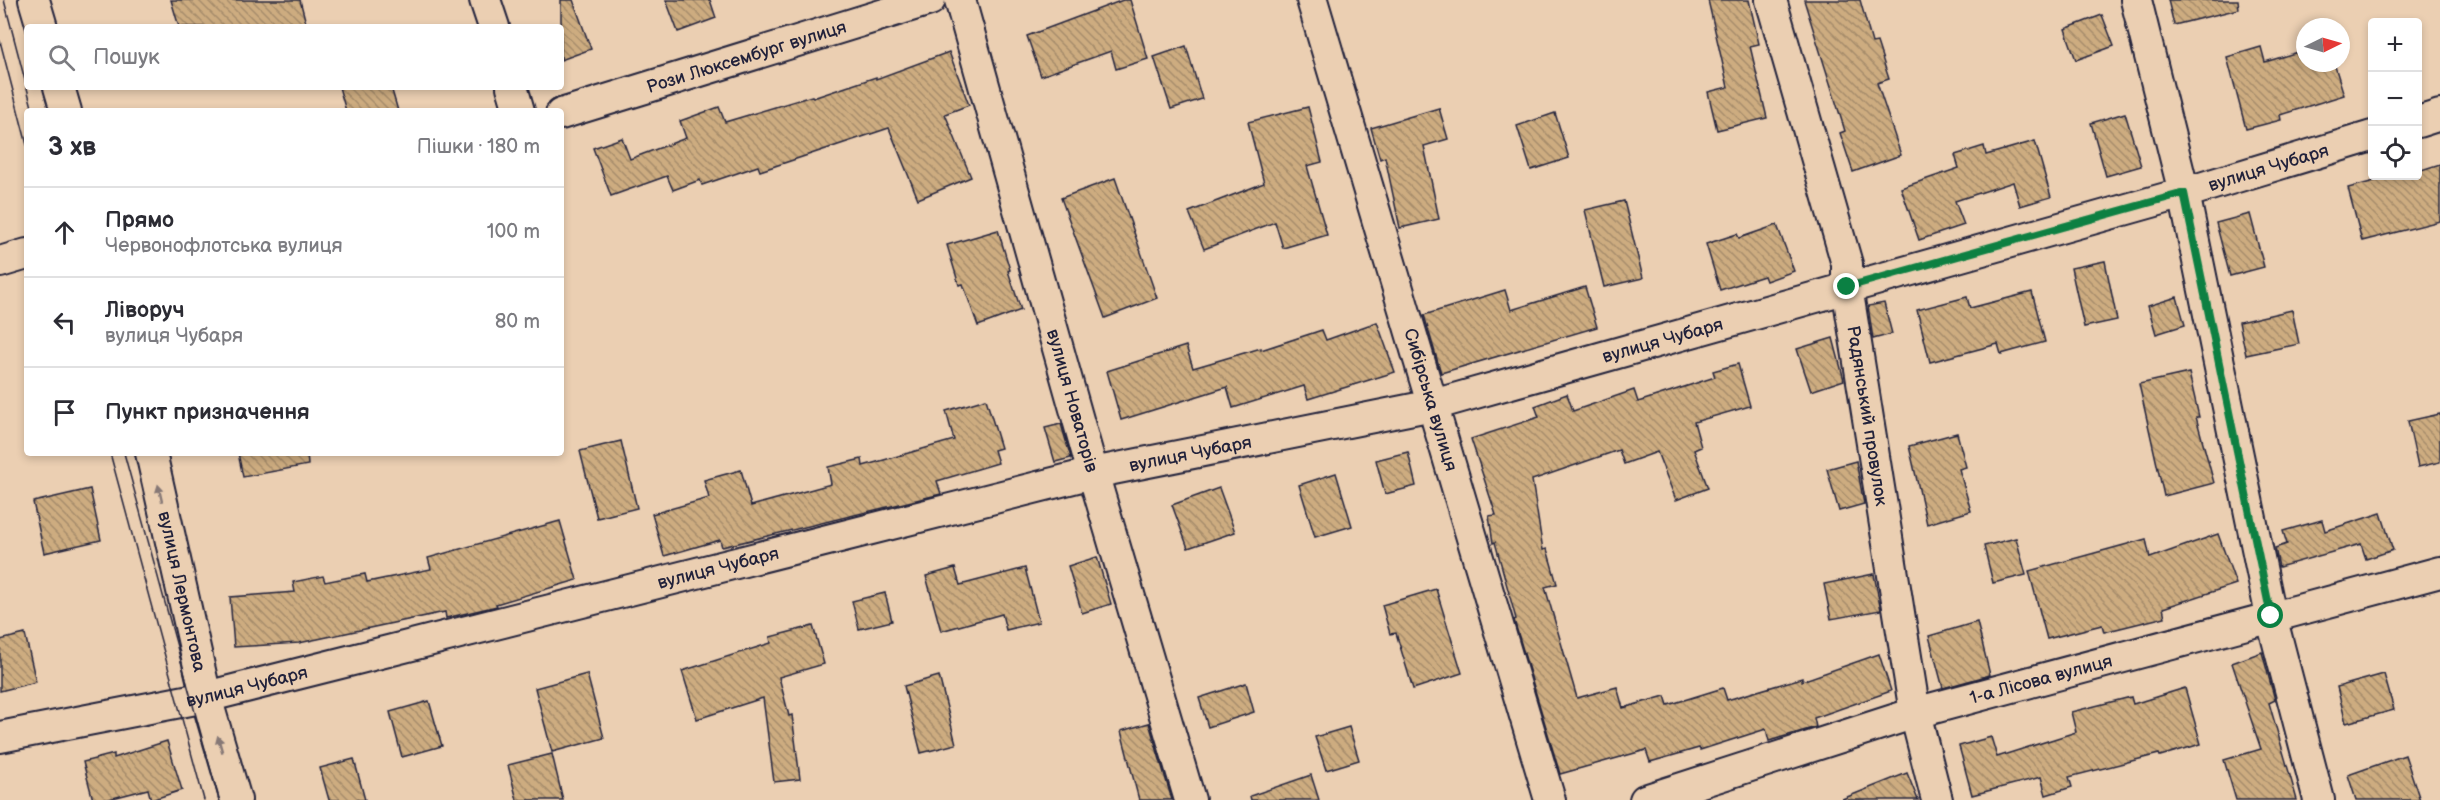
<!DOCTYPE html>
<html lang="uk">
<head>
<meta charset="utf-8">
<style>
	:root { --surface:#fff; --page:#f2f2f3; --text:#2b2b33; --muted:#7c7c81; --line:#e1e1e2 }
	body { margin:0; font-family:"Balsamiq Sans",sans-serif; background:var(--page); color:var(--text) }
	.controls { position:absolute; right:18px; top:18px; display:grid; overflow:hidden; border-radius:6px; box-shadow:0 3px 9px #0003 }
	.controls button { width:54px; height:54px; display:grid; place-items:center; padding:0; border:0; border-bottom:2px solid var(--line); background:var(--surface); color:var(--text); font:30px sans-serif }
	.compass { position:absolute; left:2296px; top:18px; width:54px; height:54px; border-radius:50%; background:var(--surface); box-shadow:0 3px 9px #0003; rotate:85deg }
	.stop { position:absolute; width:18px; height:18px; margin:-14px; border:4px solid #0b8043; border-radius:50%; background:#fff }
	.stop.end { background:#0b8043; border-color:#fff; box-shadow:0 2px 6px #0008 }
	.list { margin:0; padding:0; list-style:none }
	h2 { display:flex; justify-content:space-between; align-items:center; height:78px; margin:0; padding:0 24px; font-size:26px }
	h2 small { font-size:20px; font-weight:400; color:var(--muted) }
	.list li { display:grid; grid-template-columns:39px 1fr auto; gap:18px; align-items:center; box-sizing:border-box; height:90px; padding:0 24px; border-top:2px solid var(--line) }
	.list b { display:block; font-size:22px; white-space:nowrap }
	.list p { margin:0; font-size:20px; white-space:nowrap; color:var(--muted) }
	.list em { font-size:20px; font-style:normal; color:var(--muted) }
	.icon { flex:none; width:33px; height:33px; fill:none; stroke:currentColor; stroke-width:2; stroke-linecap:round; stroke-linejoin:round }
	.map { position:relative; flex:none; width:2440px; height:800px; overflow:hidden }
	.search { position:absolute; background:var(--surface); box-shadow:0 3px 9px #0003; left:24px; top:24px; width:540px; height:66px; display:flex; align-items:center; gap:15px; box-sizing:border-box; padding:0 21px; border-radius:6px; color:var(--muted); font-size:22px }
	.panel { position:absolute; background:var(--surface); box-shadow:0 3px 9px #0003; left:24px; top:108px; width:540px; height:348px; border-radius:6px }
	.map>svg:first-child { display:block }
</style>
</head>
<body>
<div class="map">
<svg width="2440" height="800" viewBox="0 0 2440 800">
	<defs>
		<pattern id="building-back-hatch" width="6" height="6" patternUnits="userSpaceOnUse" patternTransform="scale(1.5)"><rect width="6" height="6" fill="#cdac80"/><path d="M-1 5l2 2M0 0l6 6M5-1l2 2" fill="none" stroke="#a68c6a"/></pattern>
	</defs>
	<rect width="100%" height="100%" fill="#ebcfb2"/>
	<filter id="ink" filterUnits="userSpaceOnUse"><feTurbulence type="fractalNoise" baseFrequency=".0167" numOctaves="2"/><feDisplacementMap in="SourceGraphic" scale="12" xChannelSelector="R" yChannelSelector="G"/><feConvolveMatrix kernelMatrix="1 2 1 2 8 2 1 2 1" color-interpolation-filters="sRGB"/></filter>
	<g filter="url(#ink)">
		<g fill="url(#building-back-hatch)" stroke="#22223b" stroke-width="1.5">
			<path d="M 171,0 L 300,0 L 307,27 L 179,27 Z"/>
			<path d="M 561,0 L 573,0 L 591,49 L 561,60 Z"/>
			<path d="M 666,0 L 710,0 L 716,18 L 678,32 Z"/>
			<path d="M 1123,0 L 1130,0 L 1148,59 L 1116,69 L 1111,51 L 1041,76 L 1027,36 Z"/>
			<path d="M 1708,0 L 1749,0 L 1759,44 L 1750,46 L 1767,118 L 1717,130 L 1708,92 L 1728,87 Z"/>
			<path d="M 1804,0 L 1860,0 L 1872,43 L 1877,42 L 1889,79 L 1877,83 L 1901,155 L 1853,172 L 1840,133 L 1845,131 Z"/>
			<path d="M 2168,0 L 2238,0 L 2239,9 L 2174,25 Z"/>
			<path d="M 2102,15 L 2114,46 L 2076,60 L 2065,29 Z"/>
			<path d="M 1186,46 L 1202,99 L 1171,109 L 1154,57 Z"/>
			<path d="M 2261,47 L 2265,62 L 2305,50 L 2305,63 L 2334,63 L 2344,95 L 2280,115 L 2281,120 L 2246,129 L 2227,57 Z"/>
			<path d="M 949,52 L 969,105 L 945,114 L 971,177 L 918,199 L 889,128 L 760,171 L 758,166 L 702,185 L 700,180 L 673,190 L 667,176 L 611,196 L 593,148 L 622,138 L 630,159 L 686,138 L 680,121 L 719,107 L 725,122 L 812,96 L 813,98 L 876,77 L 876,79 Z"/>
			<path d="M 339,87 L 391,87 L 398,111 L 346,111 Z"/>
			<path d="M 1308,107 L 1322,162 L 1307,166 L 1327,235 L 1283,248 L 1275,222 L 1204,249 L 1189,212 L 1264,183 L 1248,122 Z"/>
			<path d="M 1439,108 L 1448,139 L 1424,146 L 1439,219 L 1400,228 L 1385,157 L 1380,159 L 1371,128 Z"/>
			<path d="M 1555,113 L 1569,158 L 1531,170 L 1517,126 Z"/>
			<path d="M 2125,113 L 2141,166 L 2106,176 L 2091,123 Z"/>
			<path d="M 2035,141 L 2051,197 L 2020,206 L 2013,182 L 1955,201 L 1964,225 L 1919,240 L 1901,188 L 1959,168 L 1955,155 L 1984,146 L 1986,155 Z"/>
			<path d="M 2440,164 L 2440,221 L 2362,241 L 2348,188 L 2390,177 L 2391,179 L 2403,176 L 2418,176 L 2418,171 Z"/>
			<path d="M 1115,178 L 1157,298 L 1105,318 L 1061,198 Z"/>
			<path d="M 1624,201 L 1643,278 L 1604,287 L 1585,210 Z"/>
			<path d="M 2250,214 L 2264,267 L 2230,276 L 2216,223 Z"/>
			<path d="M 1777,225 L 1794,271 L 1766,281 L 1764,276 L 1720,290 L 1706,244 L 1737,234 L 1739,238 Z"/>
			<path d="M 998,230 L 1010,270 L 1008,271 L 1021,310 L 978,326 L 963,284 L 959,285 L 947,245 Z"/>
			<path d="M 2105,261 L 2117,320 L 2084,327 L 2071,268 Z"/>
			<path d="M 1585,287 L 1597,327 L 1441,373 L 1424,315 L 1505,290 L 1511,310 Z"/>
			<path d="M 2032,292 L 2045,342 L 2001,354 L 1998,344 L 1930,362 L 1917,310 L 1967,297 L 1970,308 Z"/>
			<path d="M 2177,297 L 2185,325 L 2156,334 L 2148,306 Z"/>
			<path d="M 1884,303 L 1892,334 L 1873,339 L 1868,306 Z"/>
			<path d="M 2292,310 L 2299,344 L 2246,355 L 2239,322 Z"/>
			<path d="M 1377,322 L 1395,372 L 1308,399 L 1304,386 L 1233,408 L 1227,387 L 1121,420 L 1107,371 L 1186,346 L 1193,368 L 1261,348 L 1261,350 L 1322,330 L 1326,340 Z"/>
			<path d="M 1833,338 L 1844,380 L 1811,391 L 1797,349 Z"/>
			<path d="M 1738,364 L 1750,406 L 1694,422 L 1701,447 L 1694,450 L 1708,488 L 1676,500 L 1657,452 L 1624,464 L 1619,450 L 1532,480 L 1543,550 L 1547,549 L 1557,584 L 1545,587 L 1577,698 L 1617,687 L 1623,708 L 1665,696 L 1668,705 L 1723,688 L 1727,700 L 1802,678 L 1802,681 L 1879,654 L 1891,691 L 1814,718 L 1816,727 L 1769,741 L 1766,729 L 1700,750 L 1699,748 L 1650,762 L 1646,750 L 1560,774 L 1514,620 L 1516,619 L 1495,542 L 1493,543 L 1489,516 L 1496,515 L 1471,439 L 1539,417 L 1535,406 L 1567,394 L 1573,411 L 1634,390 L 1638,402 L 1715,377 L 1713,371 Z"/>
			<path d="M 2189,373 L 2199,417 L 2196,417 L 2214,483 L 2164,496 L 2139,384 Z"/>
			<path d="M 986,399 L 1001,448 L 994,450 L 998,463 L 937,481 L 941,494 L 722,547 L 720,540 L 664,556 L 652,514 L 709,498 L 704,480 L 741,470 L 751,506 L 831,484 L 828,467 L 862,459 L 863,466 L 954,440 L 946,411 Z"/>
			<path d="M 2440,414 L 2440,462 L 2418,467 L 2408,421 Z"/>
			<path d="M 1061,424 L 1071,458 L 1055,462 L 1045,428 Z"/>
			<path d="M 1957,433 L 1966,467 L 1959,469 L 1971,511 L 1927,524 L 1909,446 Z"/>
			<path d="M 621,441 L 637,508 L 597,518 L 580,451 Z"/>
			<path d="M 1408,452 L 1416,486 L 1385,494 L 1376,460 Z"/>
			<path d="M 238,453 L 307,453 L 308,465 L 243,477 Z"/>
			<path d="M 1856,461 L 1864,504 L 1839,511 L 1827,469 Z"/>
			<path d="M 1336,473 L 1352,526 L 1315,537 L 1299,485 Z"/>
			<path d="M 1219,488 L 1235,532 L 1188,548 L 1172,505 Z"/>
			<path d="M 90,489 L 101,540 L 44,553 L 33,502 Z"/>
			<path d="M 2381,513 L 2393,550 L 2366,559 L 2361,544 L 2279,567 L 2275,548 L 2287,544 L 2283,531 L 2322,520 L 2325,531 Z"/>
			<path d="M 560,521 L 577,580 L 496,604 L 497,606 L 446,618 L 445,612 L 299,643 L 234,647 L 230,597 L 295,592 L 293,582 L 323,576 L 325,582 L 365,574 L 367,582 L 431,569 L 428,558 Z"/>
			<path d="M 2218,534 L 2236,584 L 2163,608 L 2165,617 L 2104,632 L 2102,625 L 2047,639 L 2029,571 L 2146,539 L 2150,558 Z"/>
			<path d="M 2016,538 L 2026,575 L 1993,583 L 1984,546 Z"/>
			<path d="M 1097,557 L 1111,604 L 1082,613 L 1068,566 Z"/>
			<path d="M 955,568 L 960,585 L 1025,568 L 1039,622 L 1006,630 L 1002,614 L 941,631 L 926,576 Z"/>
			<path d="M 1874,574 L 1881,610 L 1831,619 L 1824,584 Z"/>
			<path d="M 1436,589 L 1462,673 L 1413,689 L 1396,633 L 1390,634 L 1382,605 Z"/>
			<path d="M 885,593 L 892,621 L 859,629 L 852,601 Z"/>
			<path d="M 1977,622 L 1990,675 L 1943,688 L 1929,636 Z"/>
			<path d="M 813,626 L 824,664 L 779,677 L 789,716 L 792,715 L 800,779 L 774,782 L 763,698 L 697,719 L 682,671 L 771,643 L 770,637 Z"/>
			<path d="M 25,634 L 36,682 L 0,691 L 0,640 Z"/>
			<path d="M 2262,652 L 2275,700 L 2269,703 L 2297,800 L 2236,800 L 2224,760 L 2261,749 L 2232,663 Z"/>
			<path d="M 587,674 L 604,738 L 552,752 L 535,688 Z"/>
			<path d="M 2384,674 L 2394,710 L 2346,723 L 2337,687 Z"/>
			<path d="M 939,676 L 956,744 L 921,753 L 904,686 Z"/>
			<path d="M 1246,683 L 1254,712 L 1208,727 L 1199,698 Z"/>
			<path d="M 2185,688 L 2201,744 L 2160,756 L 2159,754 L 2069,777 L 2072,787 L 2046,795 L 2041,777 L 1972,795 L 1959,746 L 1991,737 L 1997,757 L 2076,732 L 2071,712 L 2131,697 L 2133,704 Z"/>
			<path d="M 429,701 L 442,746 L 402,757 L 390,712 Z"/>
			<path d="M 1149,723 L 1172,800 L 1139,800 L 1121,731 Z"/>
			<path d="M 1349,727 L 1359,760 L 1326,770 L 1315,737 Z"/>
			<path d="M 167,741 L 182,790 L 151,800 L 148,789 L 105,800 L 93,800 L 83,762 L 114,754 L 114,758 Z"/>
			<path d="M 552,754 L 563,800 L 517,800 L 508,765 Z"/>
			<path d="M 2405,755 L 2420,800 L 2356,800 L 2348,775 Z"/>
			<path d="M 354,759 L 365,800 L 329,800 L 320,768 Z"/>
			<path d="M 1907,773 L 1918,800 L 1842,800 L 1842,799 Z"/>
			<path d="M 1311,775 L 1319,800 L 1251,800 L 1250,796 Z"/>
		</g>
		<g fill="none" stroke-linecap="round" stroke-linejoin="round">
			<defs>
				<g id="minor">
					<path d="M 34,0 L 42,27"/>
					<path d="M 485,0 L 494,27"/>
					<path id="s1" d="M 960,0 L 1093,473 L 1190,800"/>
					<path id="s2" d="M 1312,0 L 1550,800"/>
					<path id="s3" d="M 1771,0 L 1847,264 L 1847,287 L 1915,713 L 1937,800"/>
					<path d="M 2136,0 L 2184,193 L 2271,616 L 2319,800"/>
					<path d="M 59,87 L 66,111"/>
					<path d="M 512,87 L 519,111"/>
					<path id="s4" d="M 561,114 L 930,0"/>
					<path d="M 2418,122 L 2440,115"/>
					<path d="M 0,262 L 27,254"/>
					<path id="s5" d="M 151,453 L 206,697 L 236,800"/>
					<path id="s6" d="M 0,737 L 206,697 L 1093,473 L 1433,405 L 2184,193 L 2372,136"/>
					<path id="s7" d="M 1645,800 L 1915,713 L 2440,572"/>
				</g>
			</defs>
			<use href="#minor" stroke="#22223b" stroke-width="34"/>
			<use href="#minor" stroke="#ebcfb2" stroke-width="30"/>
			<g stroke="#22223b" stroke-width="1.5">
				<path d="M 4,0 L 33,111"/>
				<path d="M 0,41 L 27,145"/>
				<path d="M 110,453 L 204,800"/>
				<path d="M 124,453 L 219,800"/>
			</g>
		</g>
		<defs><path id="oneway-solid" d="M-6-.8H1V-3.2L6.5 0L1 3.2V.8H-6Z" transform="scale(1.5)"/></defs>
		<g fill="#867876">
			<use href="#oneway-solid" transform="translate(160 493) rotate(-103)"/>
			<use href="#oneway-solid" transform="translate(220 744) rotate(-106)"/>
		</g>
	</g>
	<g fill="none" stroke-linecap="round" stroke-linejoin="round" filter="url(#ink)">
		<path stroke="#0b8043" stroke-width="8" d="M 1847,287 L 2184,193 L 2271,616"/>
	</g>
	<g text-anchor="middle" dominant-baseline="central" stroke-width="4.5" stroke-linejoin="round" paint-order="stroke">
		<g font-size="18" fill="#22223b" stroke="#ebcfb2">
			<text stroke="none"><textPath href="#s4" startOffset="194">Рози Люксембург вулиця</textPath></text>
			<text stroke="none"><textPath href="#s6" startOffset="2340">вулиця Чубаря</textPath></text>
			<text stroke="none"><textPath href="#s6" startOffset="1710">вулиця Чубаря</textPath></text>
			<text stroke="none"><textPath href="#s2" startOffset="417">Сибірська вулиця</textPath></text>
			<text stroke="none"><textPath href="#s1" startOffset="416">вулиця Новаторів</textPath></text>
			<text stroke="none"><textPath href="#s3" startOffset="428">Радянський провулок</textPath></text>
			<text stroke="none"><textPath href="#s6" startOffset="1224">вулиця Чубаря</textPath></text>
			<text stroke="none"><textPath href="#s6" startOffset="738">вулиця Чубаря</textPath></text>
			<text stroke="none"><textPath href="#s5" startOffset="142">вулиця Лермонтова</textPath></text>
			<text stroke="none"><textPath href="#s7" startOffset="414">1-а Лісова вулиця</textPath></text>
			<text stroke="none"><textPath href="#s6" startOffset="252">вулиця Чубаря</textPath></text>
		</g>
	</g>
</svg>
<div class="controls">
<button>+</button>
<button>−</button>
<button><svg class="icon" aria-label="locate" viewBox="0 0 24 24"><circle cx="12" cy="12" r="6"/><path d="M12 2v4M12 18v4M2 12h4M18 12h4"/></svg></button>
</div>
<svg class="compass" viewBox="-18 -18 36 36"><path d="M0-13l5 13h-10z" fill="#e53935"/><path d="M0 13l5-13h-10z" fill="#7c7c81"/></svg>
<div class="stop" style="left:2271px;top:616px"></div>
<div class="stop end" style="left:1847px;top:287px"></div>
<div class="search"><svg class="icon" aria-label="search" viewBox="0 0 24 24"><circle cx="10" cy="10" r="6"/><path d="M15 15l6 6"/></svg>Пошук</div>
<section class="panel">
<h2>3 хв<small>Пішки · 180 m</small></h2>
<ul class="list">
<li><svg class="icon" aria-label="ahead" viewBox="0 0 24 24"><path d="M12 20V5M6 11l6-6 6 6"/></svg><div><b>Прямо</b><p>Червонофлотська вулиця</p></div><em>100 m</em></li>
<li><svg class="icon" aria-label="left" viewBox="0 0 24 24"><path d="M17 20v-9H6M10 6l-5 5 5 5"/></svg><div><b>Ліворуч</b><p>вулиця Чубаря</p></div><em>80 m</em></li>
<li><svg class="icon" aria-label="arrive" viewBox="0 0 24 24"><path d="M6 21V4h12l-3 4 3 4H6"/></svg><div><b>Пункт призначення</b></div></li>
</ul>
</section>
</div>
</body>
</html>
